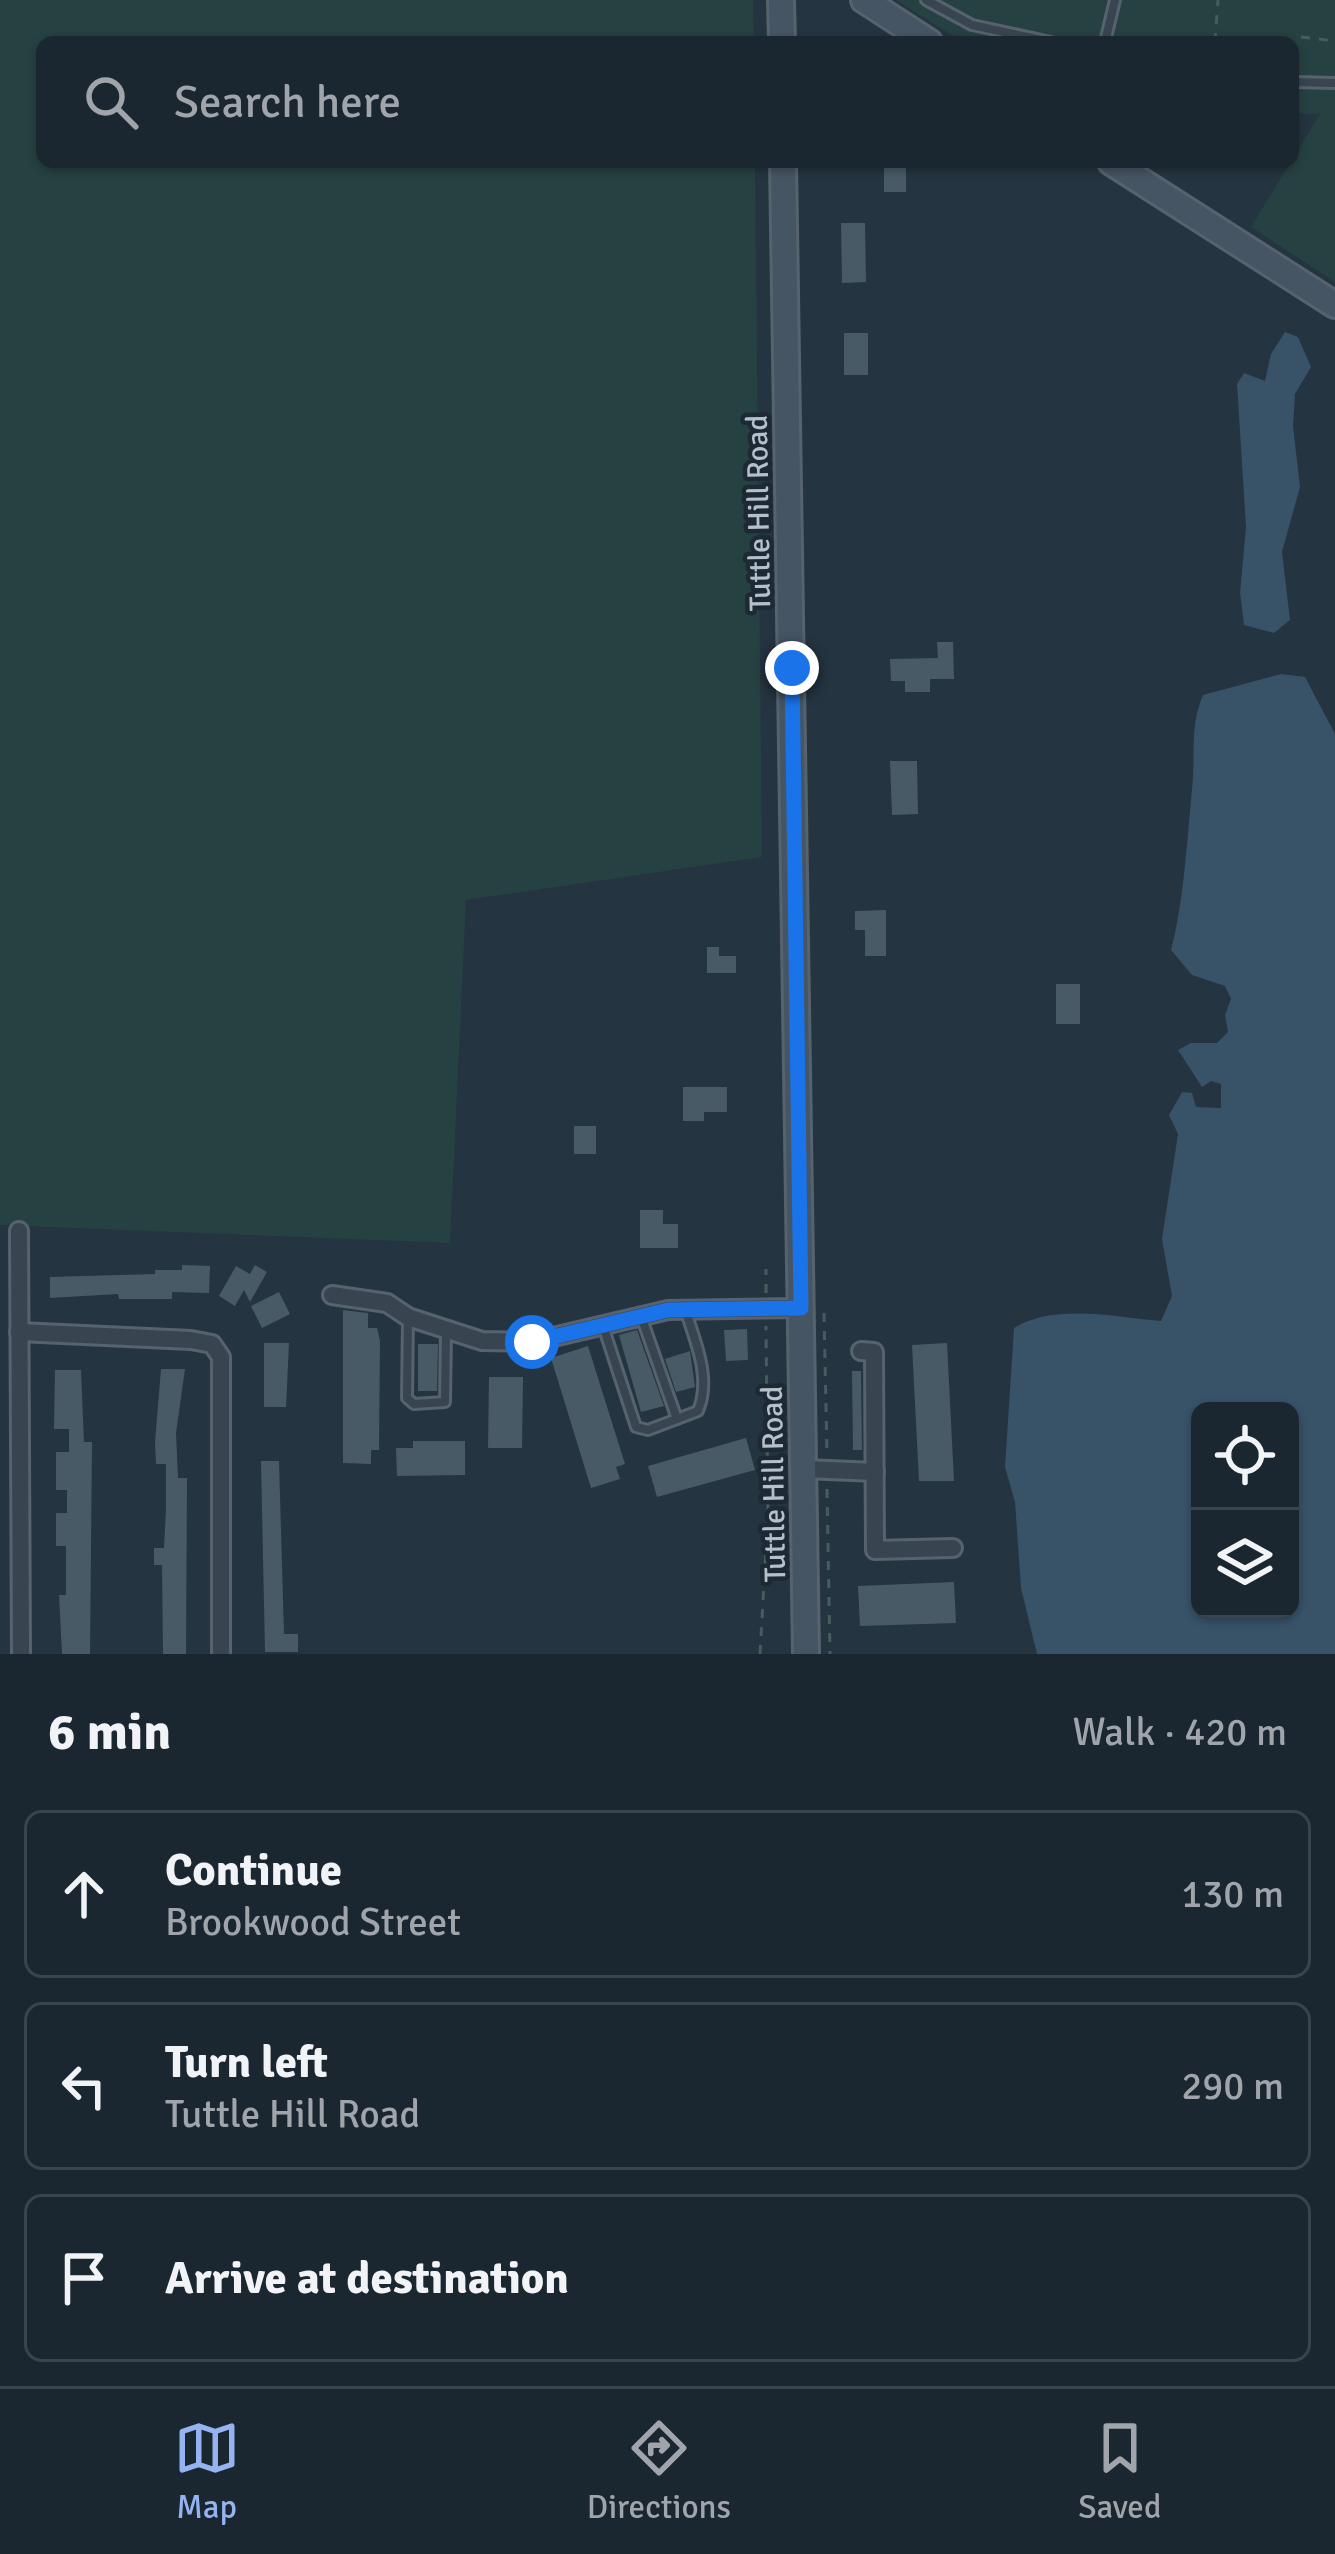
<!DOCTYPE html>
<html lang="en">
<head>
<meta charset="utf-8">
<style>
	:root { --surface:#1b2730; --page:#28333c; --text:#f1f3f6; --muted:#a0a5ab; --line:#39444c; --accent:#95b2f1 }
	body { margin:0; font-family:Signika,sans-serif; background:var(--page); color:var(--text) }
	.controls { position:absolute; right:36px; bottom:36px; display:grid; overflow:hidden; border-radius:18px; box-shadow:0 3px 9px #0004 }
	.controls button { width:108px; height:108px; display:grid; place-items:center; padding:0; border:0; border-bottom:3px solid var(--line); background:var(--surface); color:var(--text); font:60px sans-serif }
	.stop { position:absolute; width:36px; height:36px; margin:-27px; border:9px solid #1a73e8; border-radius:50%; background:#fff }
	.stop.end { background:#1a73e8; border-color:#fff; box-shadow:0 3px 12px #0008 }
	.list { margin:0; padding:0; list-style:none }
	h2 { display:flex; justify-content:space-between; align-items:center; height:156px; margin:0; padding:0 48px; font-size:51px }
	h2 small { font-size:39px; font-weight:400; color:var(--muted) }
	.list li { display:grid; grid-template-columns:78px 1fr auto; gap:36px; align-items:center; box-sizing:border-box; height:168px; margin:0 24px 24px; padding:0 24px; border:3px solid var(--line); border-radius:18px }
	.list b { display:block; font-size:45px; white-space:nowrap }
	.list p { margin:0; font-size:39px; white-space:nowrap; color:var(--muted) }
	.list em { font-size:39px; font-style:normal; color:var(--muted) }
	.icon { flex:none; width:66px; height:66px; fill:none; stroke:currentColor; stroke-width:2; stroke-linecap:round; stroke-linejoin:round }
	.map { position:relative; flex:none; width:1335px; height:1654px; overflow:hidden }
	.search { position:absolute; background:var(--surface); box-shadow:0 3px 9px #0004; left:36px; right:36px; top:36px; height:132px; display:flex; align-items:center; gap:30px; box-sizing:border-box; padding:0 42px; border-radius:18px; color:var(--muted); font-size:45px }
	.sheet { height:732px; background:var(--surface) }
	nav { display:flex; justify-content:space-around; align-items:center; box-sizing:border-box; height:168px; border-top:3px solid var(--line); background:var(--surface); font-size:33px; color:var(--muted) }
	nav a { display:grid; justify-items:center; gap:6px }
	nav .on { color:var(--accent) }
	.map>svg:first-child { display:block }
</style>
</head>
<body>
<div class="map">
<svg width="1335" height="1654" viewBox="0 0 1335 1654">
	<rect width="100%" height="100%" fill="#243440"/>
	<g fill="#264141">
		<path d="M 0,0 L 753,0 L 754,42 L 42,42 L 42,162 L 755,162 L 762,857 L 466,900 L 450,1243 L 0,1225 Z"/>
		<path d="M 895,0 L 1335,0 L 1335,282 L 1251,227 L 1320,114 L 1293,113 L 1293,42 L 963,42 Z"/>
	</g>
	<g fill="#385268" fill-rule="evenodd">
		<path d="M 1285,332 L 1298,337 L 1311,367 L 1295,394 L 1293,426 L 1300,487 L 1282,552 L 1290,620 L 1274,633 L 1244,625 L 1240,593 L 1246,527 L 1237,384 L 1244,373 L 1265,381 L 1271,354 Z"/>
		<path d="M 1281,674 L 1305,677 L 1335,734 L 1335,1654 L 1037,1654 L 1021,1588 L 1015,1502 L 1005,1467 L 1014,1328 C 1054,1303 1116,1317 1161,1321 L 1172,1296 L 1162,1239 L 1178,1134 L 1169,1115 L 1182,1092 L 1192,1093 L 1196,1107 L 1221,1108 L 1221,1084 L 1211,1081 L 1202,1087 L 1178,1050 L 1191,1043 L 1217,1043 L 1228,1032 L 1225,1015 L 1231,999 L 1225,986 L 1192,975 L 1171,950 C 1184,901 1187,840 1192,789 C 1196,754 1189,729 1203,695 ZM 1290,1411 L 1290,1609 L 1200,1609 L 1200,1411 Z"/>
	</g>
	<g fill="#485a66">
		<rect x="884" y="162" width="22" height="30"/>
		<path d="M 841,223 L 865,223 L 866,282 L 842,283 Z"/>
		<rect x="844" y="333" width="24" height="42"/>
		<path d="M 937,642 L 953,642 L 954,679 L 930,679 L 930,692 L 905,692 L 905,681 L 891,681 L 890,659 L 938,658 Z"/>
		<path d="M 890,761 L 917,761 L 918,814 L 892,815 Z"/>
		<path d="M 886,910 L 886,956 L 865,956 L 865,930 L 855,930 L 855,911 Z"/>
		<path d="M 707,947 L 719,947 L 719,956 L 736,956 L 736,973 L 707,973 Z"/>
		<rect x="1056" y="984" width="24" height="40"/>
		<path d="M 683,1087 L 727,1087 L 727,1112 L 704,1112 L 704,1121 L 683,1121 Z"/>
		<rect x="574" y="1126" width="22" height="28"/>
		<path d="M 640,1210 L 663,1210 L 663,1224 L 678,1224 L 678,1248 L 640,1248 Z"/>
		<path d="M 182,1265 L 210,1266 L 209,1293 L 172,1292 L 172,1299 L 119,1299 L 118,1294 L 50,1298 L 50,1277 L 155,1274 L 155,1270 L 182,1270 Z"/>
		<path d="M 255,1265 L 267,1272 L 250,1302 L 244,1290 L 235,1306 L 219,1296 L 236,1266 L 250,1274 Z"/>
		<path d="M 279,1292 L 290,1314 L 262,1328 L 251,1306 Z"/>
		<path d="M 343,1310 L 368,1313 L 368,1328 L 377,1328 L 380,1341 L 379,1450 L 371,1450 L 371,1464 L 343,1463 Z"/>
		<path d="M 747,1329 L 748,1360 L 726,1361 L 724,1330 Z"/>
		<path d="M 637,1330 L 664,1406 L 641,1412 L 619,1335 Z"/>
		<path d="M 264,1343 L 289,1343 L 286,1407 L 264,1407 Z"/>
		<path d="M 947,1343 L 954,1481 L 919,1481 L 912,1345 Z"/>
		<path d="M 418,1344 L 438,1344 L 437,1391 L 418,1391 Z"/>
		<path d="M 588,1346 L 625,1464 L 616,1467 L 620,1479 L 591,1488 L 551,1358 Z"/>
		<path d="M 690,1351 L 695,1387 L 676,1392 L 665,1359 Z"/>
		<path d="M 161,1369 L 185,1369 L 176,1433 L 178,1478 L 187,1478 L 186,1654 L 163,1654 L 162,1565 L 154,1565 L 154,1548 L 164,1548 L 166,1508 L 166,1464 L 156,1464 L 155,1442 Z"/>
		<path d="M 55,1370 L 81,1370 L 84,1442 L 92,1442 L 90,1654 L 62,1654 L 59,1595 L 66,1595 L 66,1546 L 56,1546 L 56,1513 L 67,1513 L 67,1490 L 56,1490 L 56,1452 L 69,1452 L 69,1429 L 54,1429 Z"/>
		<path d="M 852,1371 L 861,1371 L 862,1450 L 853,1450 Z"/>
		<path d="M 489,1377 L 523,1377 L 522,1448 L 488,1448 Z"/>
		<path d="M 746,1438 L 755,1470 L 657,1497 L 648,1466 Z"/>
		<path d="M 413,1441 L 465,1441 L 465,1475 L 397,1476 L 396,1448 L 413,1448 Z"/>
		<path d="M 261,1461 L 279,1461 L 284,1634 L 298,1634 L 298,1652 L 265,1652 Z"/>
		<path d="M 954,1582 L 956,1623 L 860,1626 L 858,1586 Z"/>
	</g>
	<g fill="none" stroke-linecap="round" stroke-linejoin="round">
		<defs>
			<g id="lane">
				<path d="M 926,0 L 972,25 L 1051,42"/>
				<path d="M 1105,42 L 1115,0"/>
				<path d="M 1293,82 L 1335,83"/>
				<path d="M 641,1316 L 677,1419"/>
				<path d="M 408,1318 L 407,1398 L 414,1404 L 445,1402 L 446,1331"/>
				<path d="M 603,1326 L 636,1427 L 648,1430 L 698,1411 C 712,1378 695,1341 685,1309"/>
			</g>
			<g id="street">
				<path d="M 19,1231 L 21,1654"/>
				<path d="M 332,1295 L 387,1303 L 408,1317 L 482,1341 L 532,1342 L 668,1310 L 801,1308"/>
				<path d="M 19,1332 L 191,1340 L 212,1344 L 221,1357 L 221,1654"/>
				<path d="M 861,1351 L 874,1352 L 875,1550 L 953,1548"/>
				<path d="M 805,1469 L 875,1472"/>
			</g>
			<g id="secondary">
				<path d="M 781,0 L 782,42"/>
				<path d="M 864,0 L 929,42"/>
				<path d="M 783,162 L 806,1654"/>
				<path d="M 1111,162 L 1335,305"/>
			</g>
		</defs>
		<use href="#lane" stroke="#56636e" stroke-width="14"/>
		<use href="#street" stroke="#56636e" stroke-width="22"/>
		<use href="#secondary" stroke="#56636e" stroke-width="30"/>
		<g stroke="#445d5d" stroke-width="3" stroke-dasharray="9 9" stroke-linecap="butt">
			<path d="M 1301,37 L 1335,41"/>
			<path d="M 1215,42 L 1218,0"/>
			<path d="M 766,1293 L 766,1269"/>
			<path d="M 824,1313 L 827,1455"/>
			<path d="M 827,1489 L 830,1654"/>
			<path d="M 760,1654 L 768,1513 L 766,1326"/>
		</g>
		<use href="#lane" stroke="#384550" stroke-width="8"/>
		<use href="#street" stroke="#384550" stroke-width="16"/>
		<use href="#secondary" stroke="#465563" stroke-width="24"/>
	</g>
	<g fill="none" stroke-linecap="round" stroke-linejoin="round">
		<path stroke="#1a73e8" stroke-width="15" d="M 532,1342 L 668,1310 L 801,1308 L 792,668"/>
	</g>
	<g text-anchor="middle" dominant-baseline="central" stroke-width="9" stroke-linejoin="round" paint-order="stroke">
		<g font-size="30" fill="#b5c0cb" stroke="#1d2a35">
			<text transform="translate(759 513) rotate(-91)">Tuttle Hill Road</text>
			<text transform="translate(774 1484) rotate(-91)">Tuttle Hill Road</text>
		</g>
	</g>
</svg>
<div class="controls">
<button><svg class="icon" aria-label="locate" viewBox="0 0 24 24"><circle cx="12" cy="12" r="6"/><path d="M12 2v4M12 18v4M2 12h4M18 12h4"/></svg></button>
<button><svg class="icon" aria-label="layers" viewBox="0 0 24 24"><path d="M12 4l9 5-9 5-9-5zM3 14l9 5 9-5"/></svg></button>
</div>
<div class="stop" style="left:532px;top:1342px"></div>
<div class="stop end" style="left:792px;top:668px"></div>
<div class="search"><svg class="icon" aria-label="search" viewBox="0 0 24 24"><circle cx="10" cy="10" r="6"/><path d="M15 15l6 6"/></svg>Search here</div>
</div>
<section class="sheet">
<h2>6 min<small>Walk · 420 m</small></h2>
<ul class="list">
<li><svg class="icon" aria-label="ahead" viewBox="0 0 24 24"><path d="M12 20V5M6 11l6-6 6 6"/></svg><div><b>Continue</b><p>Brookwood Street</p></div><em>130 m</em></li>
<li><svg class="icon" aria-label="left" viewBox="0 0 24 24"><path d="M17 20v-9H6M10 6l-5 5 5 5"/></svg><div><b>Turn left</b><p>Tuttle Hill Road</p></div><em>290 m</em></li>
<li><svg class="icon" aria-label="arrive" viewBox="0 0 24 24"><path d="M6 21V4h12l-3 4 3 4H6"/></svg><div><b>Arrive at destination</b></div></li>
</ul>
</section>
<nav>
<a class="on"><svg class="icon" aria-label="map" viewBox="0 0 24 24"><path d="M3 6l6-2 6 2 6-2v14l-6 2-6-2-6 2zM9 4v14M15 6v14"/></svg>Map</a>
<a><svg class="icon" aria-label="directions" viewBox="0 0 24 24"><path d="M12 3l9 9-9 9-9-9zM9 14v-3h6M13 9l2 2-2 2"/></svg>Directions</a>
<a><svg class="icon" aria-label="saved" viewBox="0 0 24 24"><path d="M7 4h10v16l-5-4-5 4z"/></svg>Saved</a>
</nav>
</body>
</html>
